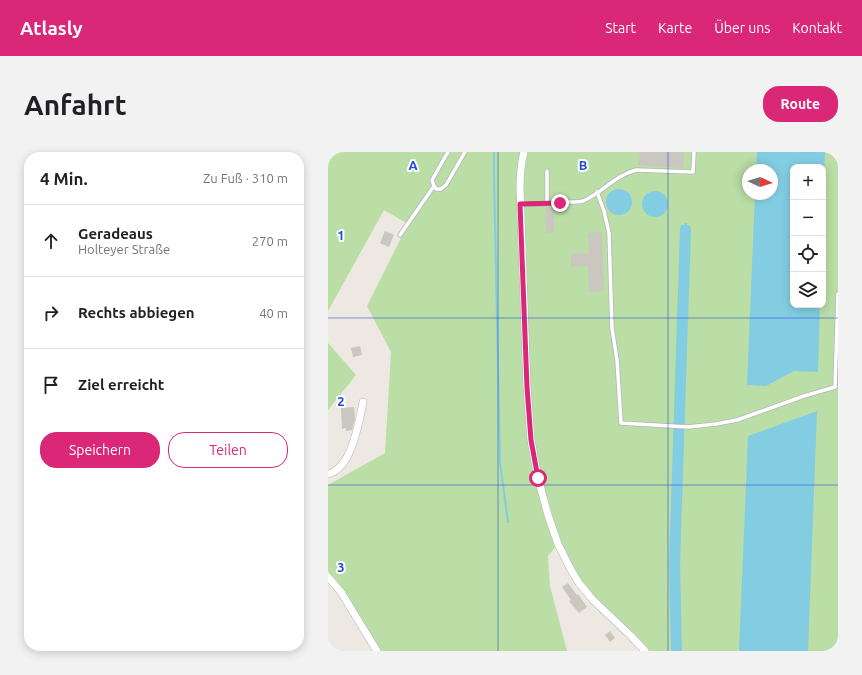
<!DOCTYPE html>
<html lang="de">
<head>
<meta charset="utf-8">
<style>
	:root { --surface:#fff; --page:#f2f2f2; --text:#202124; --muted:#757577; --line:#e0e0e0; --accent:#db2777 }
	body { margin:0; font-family:Ubuntu,sans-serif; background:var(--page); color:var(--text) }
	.controls { position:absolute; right:12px; top:12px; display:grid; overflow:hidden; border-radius:8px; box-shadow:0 2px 10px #0003 }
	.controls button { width:36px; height:36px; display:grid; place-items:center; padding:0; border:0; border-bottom:1px solid var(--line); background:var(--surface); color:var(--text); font:20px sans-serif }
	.compass { position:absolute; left:414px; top:12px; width:36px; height:36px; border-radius:50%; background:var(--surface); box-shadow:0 2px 10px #0003; rotate:94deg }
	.stop { position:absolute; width:12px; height:12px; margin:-9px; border:3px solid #db2777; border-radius:50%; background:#fff }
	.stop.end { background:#db2777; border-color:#fff; box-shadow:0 1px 4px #0008 }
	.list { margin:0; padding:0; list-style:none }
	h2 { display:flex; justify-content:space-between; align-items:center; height:52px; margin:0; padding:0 16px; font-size:17px }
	h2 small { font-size:13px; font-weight:400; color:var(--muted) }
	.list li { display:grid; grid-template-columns:26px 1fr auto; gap:12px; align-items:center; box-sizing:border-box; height:72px; padding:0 16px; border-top:1px solid var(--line) }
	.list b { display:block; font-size:15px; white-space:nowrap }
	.list p { margin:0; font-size:13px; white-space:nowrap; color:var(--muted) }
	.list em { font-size:13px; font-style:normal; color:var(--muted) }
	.actions { display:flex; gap:8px; padding:12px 16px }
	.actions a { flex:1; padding:9px 0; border:1px solid var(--accent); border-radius:16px; text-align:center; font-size:14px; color:var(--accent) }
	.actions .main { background:var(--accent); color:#fff }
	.icon { flex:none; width:22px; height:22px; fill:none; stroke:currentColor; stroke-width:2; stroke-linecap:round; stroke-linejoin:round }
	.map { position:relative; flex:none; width:510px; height:499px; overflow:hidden; border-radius:16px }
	header { display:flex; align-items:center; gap:24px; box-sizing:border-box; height:56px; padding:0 20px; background:var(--accent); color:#fff }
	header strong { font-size:19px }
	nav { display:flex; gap:22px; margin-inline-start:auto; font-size:14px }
	.intro { display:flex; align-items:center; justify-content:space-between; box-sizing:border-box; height:96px; padding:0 24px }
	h1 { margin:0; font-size:28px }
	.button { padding:10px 18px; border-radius:16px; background:var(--accent); color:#fff; font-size:14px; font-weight:700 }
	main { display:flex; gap:24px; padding:0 24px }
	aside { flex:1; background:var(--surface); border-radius:16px; box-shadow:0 2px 10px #0003 }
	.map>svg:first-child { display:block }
</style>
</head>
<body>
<header>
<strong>Atlasly</strong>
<nav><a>Start</a><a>Karte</a><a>Über uns</a><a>Kontakt</a></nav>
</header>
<div class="intro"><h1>Anfahrt</h1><a class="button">Route</a></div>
<main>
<aside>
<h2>4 Min.<small>Zu Fuß · 310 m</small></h2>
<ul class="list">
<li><svg class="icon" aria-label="ahead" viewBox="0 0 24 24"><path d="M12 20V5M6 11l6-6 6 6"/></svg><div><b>Geradeaus</b><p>Holteyer Straße</p></div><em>270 m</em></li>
<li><svg class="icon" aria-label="right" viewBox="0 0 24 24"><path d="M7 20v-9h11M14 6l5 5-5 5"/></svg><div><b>Rechts abbiegen</b></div><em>40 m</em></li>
<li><svg class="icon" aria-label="arrive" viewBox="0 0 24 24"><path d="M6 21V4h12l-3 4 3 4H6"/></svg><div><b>Ziel erreicht</b></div></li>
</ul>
<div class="actions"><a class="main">Speichern</a><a>Teilen</a></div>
</aside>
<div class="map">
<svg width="510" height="499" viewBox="0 0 510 499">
	<rect width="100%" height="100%" fill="#ede8e2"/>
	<g fill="#bbdda6" fill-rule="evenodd">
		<path d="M 0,0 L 195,0 L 201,288 L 229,393 L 220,404 L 222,434 L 239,499 L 51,499 L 13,435 L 0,419 L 0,333 L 57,301 L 63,200 L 39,154 L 80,72 L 56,58 L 0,159 Z"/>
		<path d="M 199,0 L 510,0 L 510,499 L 318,499 L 266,448 L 231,392 L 211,321 L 203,265 L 194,36 ZM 465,15 L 495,15 L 495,153 L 465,153 ZM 420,18 L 444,18 L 444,42 L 420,42 Z"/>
		<path d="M 0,191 L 28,223 L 0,258 Z"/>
	</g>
	<g fill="#83cde2">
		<path d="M 429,0 L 497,0 L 495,53 L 495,15 L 465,15 L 465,153 L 492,153 L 490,220 L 466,219 L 438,234 L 419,233 L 427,42 L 444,42 L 444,18 L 428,18 Z"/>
		<circle cx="291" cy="50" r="13"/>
		<circle cx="327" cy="52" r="13"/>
		<path d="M 357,71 L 359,71 L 359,73 L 362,74 L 363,78 L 352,412 L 354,499 L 343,499 L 341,412 L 352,77 L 353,73 L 356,73 Z"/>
		<path d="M 489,259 L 480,499 L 411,499 L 420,284 Z"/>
	</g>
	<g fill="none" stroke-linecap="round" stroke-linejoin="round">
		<path stroke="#83cde2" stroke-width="2" d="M 166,0 L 166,24 L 172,310 L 180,370"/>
	</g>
	<g fill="#cac6c0">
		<path d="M 311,0 L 356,0 L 355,16 L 310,13 Z"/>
		<path d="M 226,56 L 226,80 L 218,81 L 217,57 Z"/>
		<path d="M 57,79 L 66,83 L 61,95 L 52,91 Z"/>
		<path d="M 274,80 L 276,139 L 261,140 L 260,114 L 243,115 L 243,102 L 261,101 L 260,81 Z"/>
		<path d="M 32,194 L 34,203 L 25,205 L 23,196 Z"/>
		<path d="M 26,255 L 27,266 L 24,278 L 18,279 L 18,276 L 14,277 L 13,256 Z"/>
		<path d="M 240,431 L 249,443 L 250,442 L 259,455 L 251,461 L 241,449 L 243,448 L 234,435 Z"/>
		<path d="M 282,479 L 287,486 L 282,490 L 277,483 Z"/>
	</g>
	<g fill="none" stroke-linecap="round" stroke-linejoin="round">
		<defs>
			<g id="lane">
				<path d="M 120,0 L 104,28 L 106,34 L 108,37 L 113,37 L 118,33 L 137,0"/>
				<path d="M 219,19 L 219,52"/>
				<path d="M 269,40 L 276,59 L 281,81 L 284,176 L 289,208 L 293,271 L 360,275 L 388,272 L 409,268 L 476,244 L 507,235 L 510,142"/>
				<path d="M 193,52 C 209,52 226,52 242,50 C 246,50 251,50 255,49 C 274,41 286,24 308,18 L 365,20 L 366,0"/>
				<path d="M 72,83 L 106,34"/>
			</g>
			<g id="street">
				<path d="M 196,0 C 193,12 192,23 192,36 L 199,235 L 203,288 L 210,326 L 220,363 L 230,392 L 243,418 L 251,431 L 265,448 L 303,484 L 317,499"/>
				<path d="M 0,322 C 24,317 31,269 35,250"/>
				<path d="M 0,425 L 13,440 L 49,499"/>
			</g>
		</defs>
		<use href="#lane" stroke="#b3b5bc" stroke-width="5"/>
		<use href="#street" stroke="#b3b5bc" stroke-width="8"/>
		<use href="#lane" stroke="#fff" stroke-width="3.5"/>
		<use href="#street" stroke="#fff" stroke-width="7"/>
	</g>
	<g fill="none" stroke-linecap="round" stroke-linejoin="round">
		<path stroke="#db2777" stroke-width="5" d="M 210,326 L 203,288 L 199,235 L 192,52 L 232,51"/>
	</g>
	<path fill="none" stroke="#1d4ed8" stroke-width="1" stroke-opacity="0.55" d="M 170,0 L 170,499M 340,0 L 340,499M 0,166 L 510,166M 0,333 L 510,333"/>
	<g font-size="13" text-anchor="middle" font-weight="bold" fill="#1d4ed8" stroke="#fff" stroke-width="4" stroke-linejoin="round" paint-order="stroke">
		<text x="85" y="18">A</text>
		<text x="255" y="18">B</text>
		<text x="13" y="88">1</text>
		<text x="13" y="254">2</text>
		<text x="13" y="420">3</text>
	</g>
</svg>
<div class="controls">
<button>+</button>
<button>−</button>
<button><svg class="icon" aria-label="locate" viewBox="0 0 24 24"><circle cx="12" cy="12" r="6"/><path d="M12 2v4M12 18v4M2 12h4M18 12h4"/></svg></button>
<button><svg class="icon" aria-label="layers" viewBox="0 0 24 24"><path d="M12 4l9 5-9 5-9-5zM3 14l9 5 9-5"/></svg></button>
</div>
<svg class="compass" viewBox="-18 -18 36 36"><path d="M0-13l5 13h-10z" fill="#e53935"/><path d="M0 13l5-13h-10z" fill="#757577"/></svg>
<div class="stop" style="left:210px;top:326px"></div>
<div class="stop end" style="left:232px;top:51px"></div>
</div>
</main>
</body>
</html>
